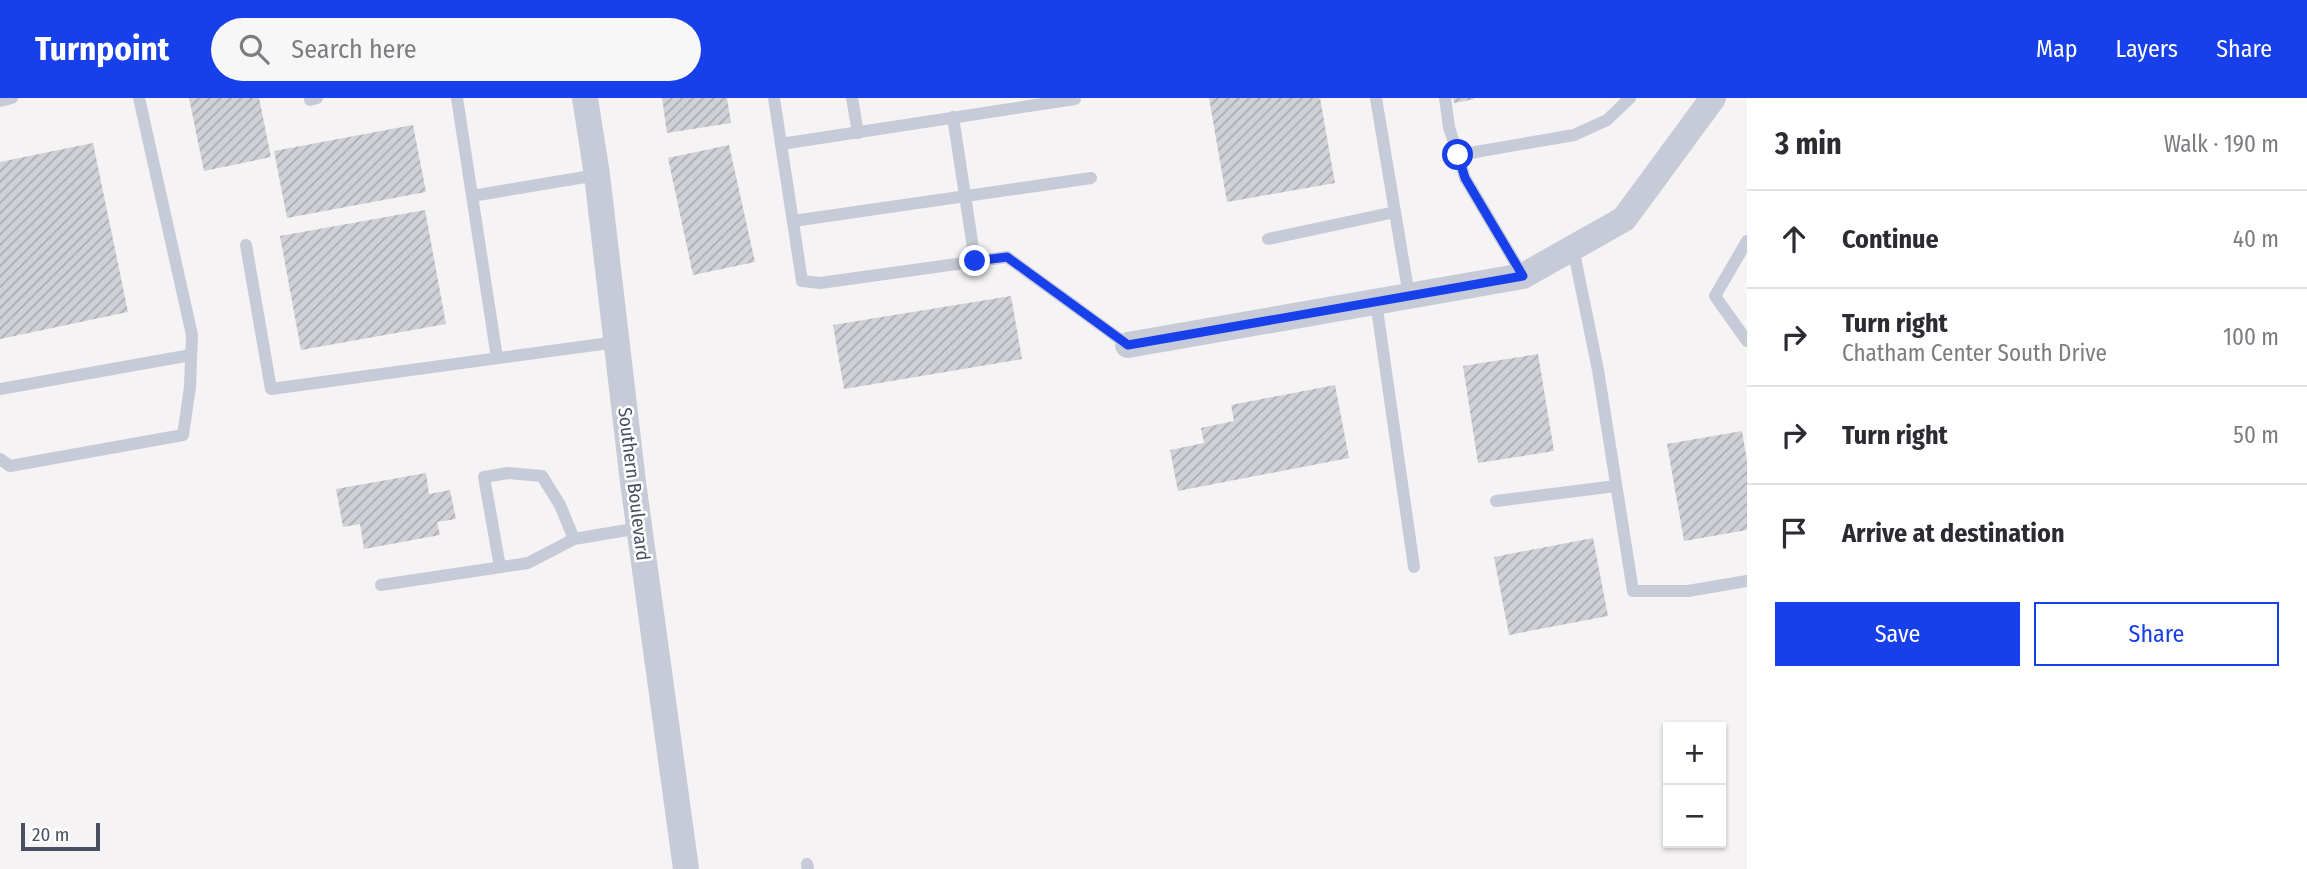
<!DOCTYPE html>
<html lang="en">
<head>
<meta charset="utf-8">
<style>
	:root { --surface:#fff; --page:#f7f7f7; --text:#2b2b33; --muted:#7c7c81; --line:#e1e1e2; --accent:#173fea }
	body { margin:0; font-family:"Fira Sans Condensed",sans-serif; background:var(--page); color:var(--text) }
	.controls { position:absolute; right:21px; bottom:21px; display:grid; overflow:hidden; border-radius:0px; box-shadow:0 2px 5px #0004 }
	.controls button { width:63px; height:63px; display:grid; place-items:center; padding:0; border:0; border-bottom:2px solid var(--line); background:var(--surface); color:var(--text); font:35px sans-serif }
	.scale { position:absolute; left:21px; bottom:18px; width:79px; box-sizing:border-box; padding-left:7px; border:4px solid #495061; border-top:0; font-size:19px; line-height:24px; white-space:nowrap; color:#495061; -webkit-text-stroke:5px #fff; paint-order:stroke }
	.stop { position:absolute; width:21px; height:21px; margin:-16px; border:5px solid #173fea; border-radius:50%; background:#fff }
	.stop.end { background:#173fea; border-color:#fff; box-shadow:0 2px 7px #0008 }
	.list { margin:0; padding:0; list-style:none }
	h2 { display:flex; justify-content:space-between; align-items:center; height:91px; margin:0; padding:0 28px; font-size:30px }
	h2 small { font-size:23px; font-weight:400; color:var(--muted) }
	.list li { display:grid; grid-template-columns:46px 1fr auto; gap:21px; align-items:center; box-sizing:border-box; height:98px; padding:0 28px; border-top:2px solid var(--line) }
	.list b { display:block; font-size:26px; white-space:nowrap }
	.list p { margin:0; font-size:23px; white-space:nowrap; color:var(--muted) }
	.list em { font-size:23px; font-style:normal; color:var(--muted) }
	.actions { display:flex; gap:14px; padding:21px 28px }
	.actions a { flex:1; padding:16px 0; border:2px solid var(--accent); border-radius:0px; text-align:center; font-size:24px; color:var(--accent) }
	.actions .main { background:var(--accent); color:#fff }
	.icon { flex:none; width:38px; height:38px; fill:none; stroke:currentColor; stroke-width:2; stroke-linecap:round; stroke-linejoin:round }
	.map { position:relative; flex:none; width:1747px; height:771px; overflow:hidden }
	header { display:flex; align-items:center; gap:42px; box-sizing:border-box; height:98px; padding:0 35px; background:var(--accent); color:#fff }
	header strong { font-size:33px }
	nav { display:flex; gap:38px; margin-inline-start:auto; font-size:24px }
	.search { width:490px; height:63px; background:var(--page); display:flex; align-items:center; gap:18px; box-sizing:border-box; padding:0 24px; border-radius:38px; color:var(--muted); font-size:26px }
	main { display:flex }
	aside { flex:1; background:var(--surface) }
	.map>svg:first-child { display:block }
</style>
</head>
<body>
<header>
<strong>Turnpoint</strong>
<div class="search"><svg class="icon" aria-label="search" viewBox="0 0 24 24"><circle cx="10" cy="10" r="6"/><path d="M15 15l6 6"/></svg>Search here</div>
<nav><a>Map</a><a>Layers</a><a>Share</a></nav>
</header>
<main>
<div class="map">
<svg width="1747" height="771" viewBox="0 0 1747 771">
	<defs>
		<pattern id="building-hatch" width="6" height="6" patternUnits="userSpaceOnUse" patternTransform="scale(1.75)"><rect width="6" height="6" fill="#cfd1d7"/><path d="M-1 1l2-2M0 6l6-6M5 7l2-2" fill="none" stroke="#aaacb2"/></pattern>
	</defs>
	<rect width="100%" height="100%" fill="#f5f3f3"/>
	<g fill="url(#building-hatch)">
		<path d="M 189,0 L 259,0 L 271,59 L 204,73 Z"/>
		<path d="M 662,0 L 727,0 L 731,25 L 667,35 Z"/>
		<path d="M 1209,0 L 1320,0 L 1335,85 L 1227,104 Z"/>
		<path d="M 1453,0 L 1474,0 L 1475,1 L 1454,5 Z"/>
		<path d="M 413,27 L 426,94 L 287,120 L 274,53 Z"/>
		<path d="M 93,45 L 128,214 L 0,241 L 0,64 Z"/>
		<path d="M 729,47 L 755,164 L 693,177 L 668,60 Z"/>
		<path d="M 425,112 L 446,226 L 301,252 L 280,138 Z"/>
		<path d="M 1011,198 L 1022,261 L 844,291 L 833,227 Z"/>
		<path d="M 1538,256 L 1554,353 L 1478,365 L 1463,268 Z"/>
		<path d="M 1335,287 L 1349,360 L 1178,393 L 1170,352 L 1204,345 L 1201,330 L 1234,323 L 1231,307 Z"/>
		<path d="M 1742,333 L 1747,363 L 1747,432 L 1684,443 L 1667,346 Z"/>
		<path d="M 426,375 L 429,396 L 450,392 L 456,421 L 437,424 L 440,437 L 364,451 L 360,426 L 343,429 L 336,391 Z"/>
		<path d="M 1593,440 L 1608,518 L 1509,537 L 1494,459 Z"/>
	</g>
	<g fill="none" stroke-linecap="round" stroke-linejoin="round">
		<g stroke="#c6cbd7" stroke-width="12">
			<path d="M 310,0 L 310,2 L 317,0"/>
			<path d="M 457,0 L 497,260"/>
			<path d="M 774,0 L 802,183 L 820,185 L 1007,159 L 1128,247"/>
			<path d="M 852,0 L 858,35"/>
			<path d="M 1376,0 L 1409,198"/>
			<path d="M 1445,0 L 1449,29 L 1465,80 L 1523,178"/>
			<path d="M 0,3 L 12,0"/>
			<path d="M 953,19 L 975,163"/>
			<path d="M 781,46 L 1075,1"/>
			<path d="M 1458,57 L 1574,37 L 1607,22 L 1630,0"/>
			<path d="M 472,98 L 597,77"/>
			<path d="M 793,123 L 1091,80"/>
			<path d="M 1268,141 L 1395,114"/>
			<path d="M 1747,143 L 1715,198 L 1747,243"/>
			<path d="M 246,147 L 271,291 L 617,244"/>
			<path d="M 1573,150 L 1598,272 L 1633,493 L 1688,493 L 1747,483"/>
			<path d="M 1376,204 L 1414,469"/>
			<path d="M 0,291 L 191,257"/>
			<path d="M 0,361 L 10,368 L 183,337 L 190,289 L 192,237 L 139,0"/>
			<path d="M 1496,403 L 1616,388"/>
			<path d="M 500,469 L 484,379 L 508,375 L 542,378 L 560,407 L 574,441"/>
			<path d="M 381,487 L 528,465 L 574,441 L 639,430"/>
			<path d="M 807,766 L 808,771"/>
		</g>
		<g stroke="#c6cbd7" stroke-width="26">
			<path d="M 585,0 L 597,77 L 633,384 L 686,771"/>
			<path d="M 1128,247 L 1523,178 L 1624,121 L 1713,0"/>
		</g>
	</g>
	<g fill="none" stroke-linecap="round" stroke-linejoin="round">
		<path stroke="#173fea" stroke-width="9" d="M 975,163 L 1007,159 L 1128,247 L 1523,178 L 1465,80 L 1458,57"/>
	</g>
	<g text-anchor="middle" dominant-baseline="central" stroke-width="5" stroke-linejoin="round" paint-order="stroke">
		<g font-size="19" fill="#495061" stroke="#fff">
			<text transform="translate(634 386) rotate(83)">Southern Boulevard</text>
		</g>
	</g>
</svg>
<div class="controls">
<button>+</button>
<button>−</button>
</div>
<div class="scale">20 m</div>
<div class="stop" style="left:1458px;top:57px"></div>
<div class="stop end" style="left:975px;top:163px"></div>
</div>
<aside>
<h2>3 min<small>Walk · 190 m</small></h2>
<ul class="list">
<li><svg class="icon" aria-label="ahead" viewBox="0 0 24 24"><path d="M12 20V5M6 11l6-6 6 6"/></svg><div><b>Continue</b></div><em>40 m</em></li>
<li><svg class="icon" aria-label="right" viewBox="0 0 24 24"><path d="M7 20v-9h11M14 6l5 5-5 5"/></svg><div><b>Turn right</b><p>Chatham Center South Drive</p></div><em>100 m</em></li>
<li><svg class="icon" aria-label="right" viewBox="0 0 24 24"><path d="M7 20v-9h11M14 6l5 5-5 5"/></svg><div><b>Turn right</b></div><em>50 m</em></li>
<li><svg class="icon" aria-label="arrive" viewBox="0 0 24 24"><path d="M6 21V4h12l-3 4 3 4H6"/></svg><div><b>Arrive at destination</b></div></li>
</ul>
<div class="actions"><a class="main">Save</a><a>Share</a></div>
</aside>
</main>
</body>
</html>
